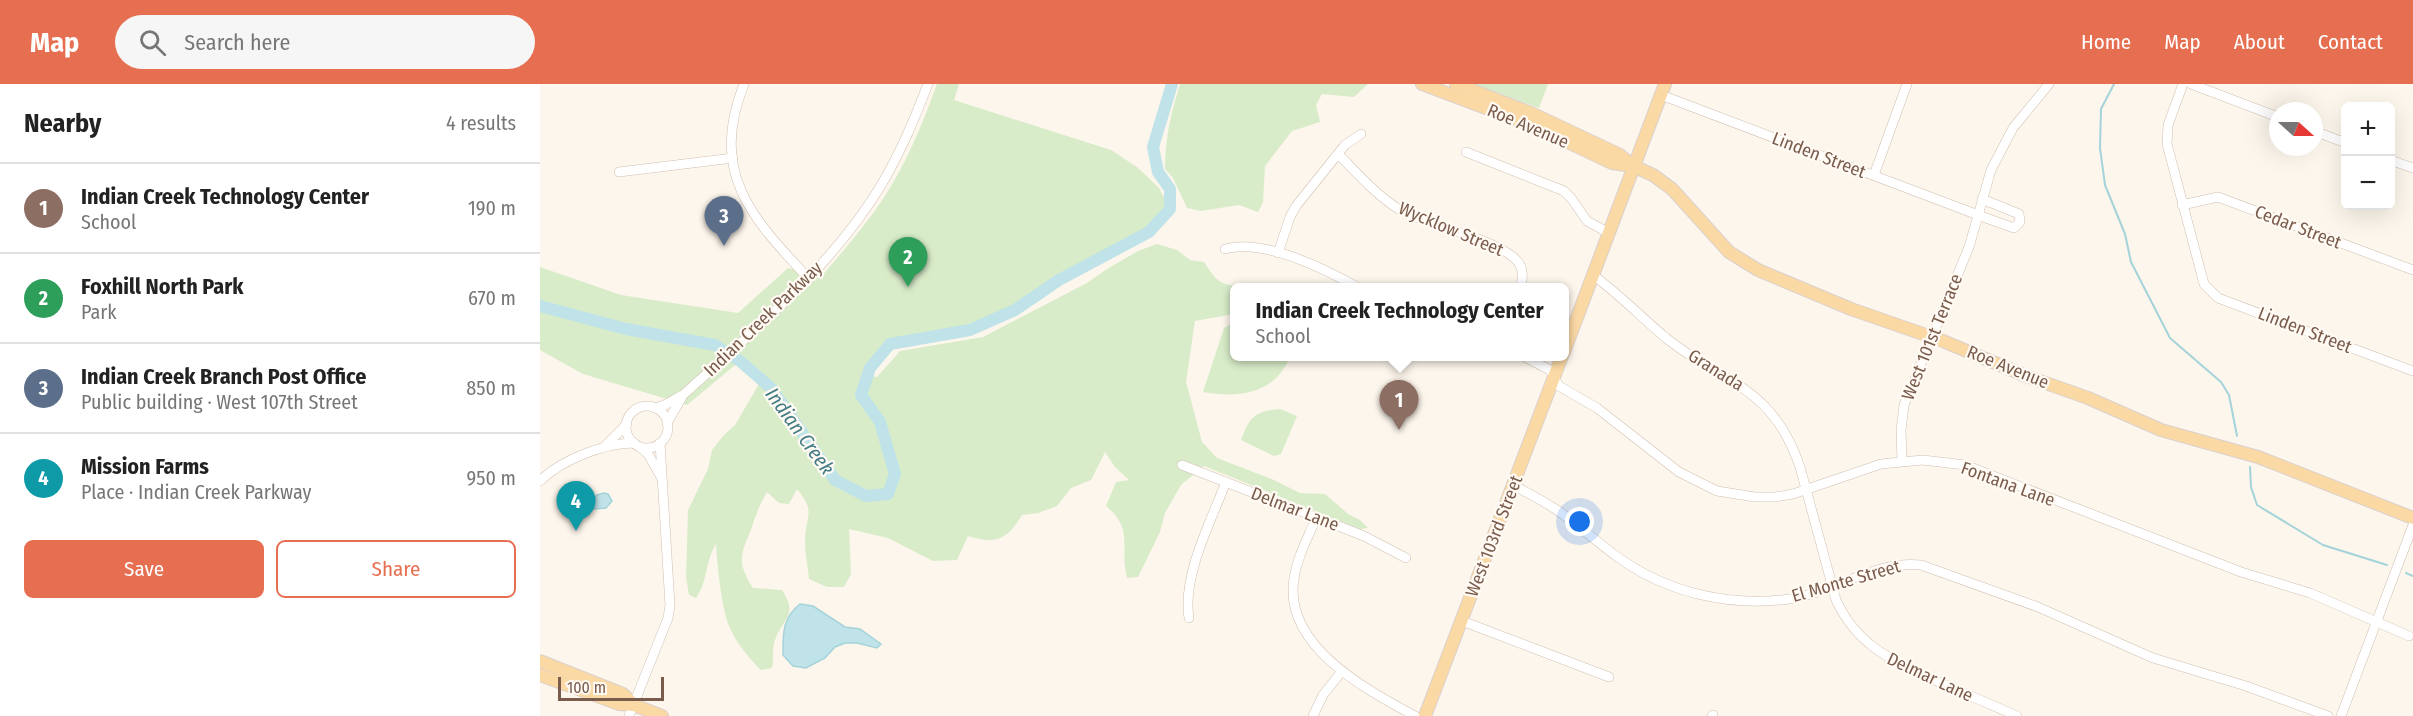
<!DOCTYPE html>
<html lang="en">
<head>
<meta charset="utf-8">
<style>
	:root { --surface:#fff; --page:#f6f6f6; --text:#222; --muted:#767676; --line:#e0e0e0; --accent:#e76f51 }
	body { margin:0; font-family:"Fira Sans Condensed",sans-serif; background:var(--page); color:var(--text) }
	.controls { position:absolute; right:18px; top:18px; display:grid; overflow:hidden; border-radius:9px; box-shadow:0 6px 24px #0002 }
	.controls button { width:54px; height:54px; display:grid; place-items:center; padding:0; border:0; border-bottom:2px solid var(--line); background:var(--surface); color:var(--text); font:30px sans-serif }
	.compass { position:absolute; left:1729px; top:18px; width:54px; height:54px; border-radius:50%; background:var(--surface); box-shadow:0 6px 24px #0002; rotate:111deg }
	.scale { position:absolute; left:18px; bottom:15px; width:106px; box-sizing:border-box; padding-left:6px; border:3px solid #7a5c4d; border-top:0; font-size:16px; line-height:21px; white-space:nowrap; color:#7a5c4d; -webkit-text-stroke:4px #fffaf3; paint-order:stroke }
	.you { position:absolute; left:1040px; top:438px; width:21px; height:21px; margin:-15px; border:4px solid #fff; border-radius:50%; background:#1a73e8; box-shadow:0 0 0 9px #1a73e833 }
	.badge { display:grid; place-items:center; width:39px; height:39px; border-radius:50%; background:var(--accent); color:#fff; font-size:20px; font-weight:700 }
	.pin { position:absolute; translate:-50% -50px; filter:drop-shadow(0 2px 3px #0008) }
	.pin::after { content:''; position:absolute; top:32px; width:21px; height:18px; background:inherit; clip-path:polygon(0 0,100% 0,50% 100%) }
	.popup { position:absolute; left:690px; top:199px; width:339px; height:78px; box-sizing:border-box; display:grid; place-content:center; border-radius:9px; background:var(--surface); filter:drop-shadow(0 2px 4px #0005); font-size:20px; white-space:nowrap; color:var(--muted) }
	.popup b { font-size:22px; color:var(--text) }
	.popup::after { content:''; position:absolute; left:50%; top:100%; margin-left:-12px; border:12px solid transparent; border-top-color:var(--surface) }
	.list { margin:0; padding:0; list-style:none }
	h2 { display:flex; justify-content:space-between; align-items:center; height:78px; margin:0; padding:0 24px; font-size:26px }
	h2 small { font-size:20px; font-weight:400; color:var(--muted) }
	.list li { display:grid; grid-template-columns:39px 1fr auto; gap:18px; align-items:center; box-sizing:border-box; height:90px; padding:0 24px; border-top:2px solid var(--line) }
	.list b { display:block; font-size:22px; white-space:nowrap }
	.list p { margin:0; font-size:20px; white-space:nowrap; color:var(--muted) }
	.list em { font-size:20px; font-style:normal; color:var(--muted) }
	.actions { display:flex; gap:12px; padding:18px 24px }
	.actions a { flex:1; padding:14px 0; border:2px solid var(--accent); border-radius:9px; text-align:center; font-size:21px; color:var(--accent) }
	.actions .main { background:var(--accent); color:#fff }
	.icon { flex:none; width:33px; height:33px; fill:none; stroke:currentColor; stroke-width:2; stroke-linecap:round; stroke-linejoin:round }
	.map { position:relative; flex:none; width:1873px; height:632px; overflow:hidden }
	header { display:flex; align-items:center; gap:36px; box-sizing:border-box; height:84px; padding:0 30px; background:var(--accent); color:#fff }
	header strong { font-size:28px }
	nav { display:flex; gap:33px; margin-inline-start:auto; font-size:21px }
	.search { width:420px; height:54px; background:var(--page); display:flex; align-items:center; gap:15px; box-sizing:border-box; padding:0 21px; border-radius:33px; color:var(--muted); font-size:22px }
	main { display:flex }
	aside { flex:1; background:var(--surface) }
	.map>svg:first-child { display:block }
</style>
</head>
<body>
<header>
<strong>Map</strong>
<div class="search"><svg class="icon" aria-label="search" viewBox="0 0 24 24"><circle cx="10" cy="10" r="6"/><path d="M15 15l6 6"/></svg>Search here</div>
<nav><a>Home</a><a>Map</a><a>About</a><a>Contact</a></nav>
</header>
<main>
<aside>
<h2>Nearby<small>4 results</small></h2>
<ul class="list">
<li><span class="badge" style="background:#8d6e63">1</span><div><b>Indian Creek Technology Center</b><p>School</p></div><em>190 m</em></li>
<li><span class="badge" style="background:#2e9e5b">2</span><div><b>Foxhill North Park</b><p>Park</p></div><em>670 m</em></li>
<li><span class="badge" style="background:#5c6f8a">3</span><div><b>Indian Creek Branch Post Office</b><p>Public building · West 107th Street</p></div><em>850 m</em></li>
<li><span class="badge" style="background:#0f9aa8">4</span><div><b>Mission Farms</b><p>Place · Indian Creek Parkway</p></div><em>950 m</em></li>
</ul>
<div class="actions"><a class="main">Save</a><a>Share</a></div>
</aside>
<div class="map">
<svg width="1873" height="632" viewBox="0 0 1873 632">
	<rect width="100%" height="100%" fill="#fdf6ec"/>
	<g fill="#d8ecc9">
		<path d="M 397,0 L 419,0 L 414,16 L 571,66 L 597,83 L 619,104 L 630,125 L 609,148 L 519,196 L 475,226 L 430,246 L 350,260 L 330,284 L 327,292 L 337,293 L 360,267 L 443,253 L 547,199 L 567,185 L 598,167 L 617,160 L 637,166 L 650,176 L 664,178 C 671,188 677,200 691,201 C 699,202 704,199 711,203 L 694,204 L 694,230 L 655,237 L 646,298 L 662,358 L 677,374 L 734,396 L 760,409 L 785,410 L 808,430 L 820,436 L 828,444 L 820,445 L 664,382 L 641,401 L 625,429 L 620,448 L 598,493 L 587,494 C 579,463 595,446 566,422 L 576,398 L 589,396 L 575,383 L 565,368 L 551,396 L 531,404 L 517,422 L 498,429 L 482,431 C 467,456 456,461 428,452 L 417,476 L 393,477 L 348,454 L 309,445 L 311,490 L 304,503 L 287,503 L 269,495 C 268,483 265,470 265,457 C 265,432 277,429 257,405 L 249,420 L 239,419 L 227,408 C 220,420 216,430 212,443 C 202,469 195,476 213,504 L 242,506 C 260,533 240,535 234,560 C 232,568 234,576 232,584 L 221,586 C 209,574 197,560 190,544 C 182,528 177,480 176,460 C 165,478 168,497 156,514 L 149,511 L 146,493 L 148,426 L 168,385 L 172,366 L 184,351 L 195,341 L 222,295 L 200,277 L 147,321 L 43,290 L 0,266 L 0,183 L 81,211 L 198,229 L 248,184 L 282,192 C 307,162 335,131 354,97 C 372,66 385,33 397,0 Z"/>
		<path d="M 640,0 L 828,0 L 814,13 L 782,10 L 776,21 L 780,38 L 752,47 L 725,82 L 723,118 L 718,128 L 699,121 L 661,127 L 647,124 L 633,94 L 625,85 C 626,50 630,33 640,0 Z"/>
		<path d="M 933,0 L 1008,0 L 999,24 Z"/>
		<path d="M 691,240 L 694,241 L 694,272 L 750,273 C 734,311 698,314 663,308 L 684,244 Z"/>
		<path d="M 740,325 L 757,332 L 741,370 L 734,372 L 701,356 C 709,333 715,327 740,325 Z"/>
	</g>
	<g fill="#bfe3e8" stroke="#a5d3da" stroke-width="1.5">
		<path d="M 64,409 L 68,410 L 72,417 L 66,424 L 54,425 L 51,417 L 57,411 Z"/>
		<path d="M 260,520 L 273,522 L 305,543 L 320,545 L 341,560 L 337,564 L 317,559 L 305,559 L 295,563 L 285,574 L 266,584 L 253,582 L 243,571 C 243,550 242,534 260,520 Z"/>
	</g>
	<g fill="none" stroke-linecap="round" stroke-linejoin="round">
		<g stroke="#a5d3da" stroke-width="2">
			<path d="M 1574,0 L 1561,25 L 1560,64 L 1565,101 L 1585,150 L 1591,178 L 1630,254 L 1681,298 L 1689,311 L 1697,352"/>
			<path d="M 1710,383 L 1711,403 L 1717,421 L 1783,461 L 1847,481"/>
			<path d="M 1866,489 L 1873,492"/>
		</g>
		<path stroke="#bfe3e8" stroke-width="12" d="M 0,222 L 86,245 L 175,261 L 200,277 L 231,304 L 295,396 L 326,412 L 348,410 L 355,390 L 340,338 L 321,311 L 330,284 L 350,260 L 430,246 L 475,226 L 519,196 L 609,148 L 630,125 L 630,105 L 618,88 L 613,63 L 632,0"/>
		<defs>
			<g id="minor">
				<path d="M 204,0 C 169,89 211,133 269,195"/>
				<path d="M 1643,0 L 1628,41 L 1627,60 L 1664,200 L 1678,214 L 1873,287"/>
				<path d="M 1651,0 L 1738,33"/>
				<path d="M 1121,11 L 1446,134 L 1474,144 L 1480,138 L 1479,130 L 1442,115"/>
				<path d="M 1774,47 L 1806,59"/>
				<path d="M 926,68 L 1024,107 L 1031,114 L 1047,137 L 1069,149"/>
				<path d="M 798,70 C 817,89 836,111 860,126 C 887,141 969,158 980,181 C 984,188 982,196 981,204"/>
				<path d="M 1850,76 L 1873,84"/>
				<path d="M 79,88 L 193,74"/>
				<path d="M 1334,91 L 1367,0"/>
				<path d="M 1642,121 L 1678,113 L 1873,186"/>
				<path d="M 685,165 C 724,154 785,185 819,204"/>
				<path d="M 738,169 L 750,133 L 756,122 L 805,61 L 821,50"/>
				<path d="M 1053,191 C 1080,211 1101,233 1126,254 C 1185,301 1232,301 1260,383 L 1296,516 C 1318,564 1356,578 1401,599 C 1426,610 1452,621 1477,632"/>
				<path d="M 983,272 L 1010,286 L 1019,302 L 1057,324 L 1139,388 L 1177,407 L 1215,413 L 1235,413 L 1253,410 L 1341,380 L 1383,376 L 1425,381 L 1701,488 L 1770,509 L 1869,552"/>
				<circle cx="107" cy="343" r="21"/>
				<path d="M 114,324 C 128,322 131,316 143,311 C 213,247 290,185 340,103 C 360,70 374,36 388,0"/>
				<path d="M 127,339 L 142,313"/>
				<path d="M 65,362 L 87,340"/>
				<path d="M 100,363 L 108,370 L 121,393"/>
				<path d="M 1362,377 L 1361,346 L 1364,321 L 1429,163 L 1451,86 L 1473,44 L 1509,0"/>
				<path d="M 642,381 L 824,452 L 866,474"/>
				<path d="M 0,397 C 21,376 64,359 94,359"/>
				<path d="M 973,401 C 988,409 1003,417 1017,426 C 1039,441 1058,459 1079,474 C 1128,509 1190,523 1249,515 C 1294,509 1334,476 1381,481 L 1498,523 L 1613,574 L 1706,602 L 1788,632"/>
				<path d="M 776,434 C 768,454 757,473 754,495 C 743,562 827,606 875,632"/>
				<path d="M 649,534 C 642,492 671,437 686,398"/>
				<path d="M 922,537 L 1069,593"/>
				<path d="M 89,632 L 128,534 L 130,521 L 120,359"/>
				<path d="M 773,632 L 783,611 L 802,587"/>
				<path d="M 1172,632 L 1173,631"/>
				<path d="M 1801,632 L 1873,441"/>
			</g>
			<g id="major">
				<path d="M 882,0 L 994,42 L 1072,79 L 1092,82"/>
				<path d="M 916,0 L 991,29 L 1080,71 L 1093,82 L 1113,91 L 1132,105 L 1189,168 L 1218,186 L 1311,225 L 1403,257 L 1486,292 L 1548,314 L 1621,346 L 1718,373 L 1873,434"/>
				<path d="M 1024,268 L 1125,0"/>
				<path d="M 0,577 L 83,610 L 94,621"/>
				<path d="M 0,591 L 79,620 L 94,621 L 122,632"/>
				<path d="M 885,632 L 1022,272"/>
			</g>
		</defs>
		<use href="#minor" stroke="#d1beb0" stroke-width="10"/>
		<use href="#major" stroke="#dad1cd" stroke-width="14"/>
		<use href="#minor" stroke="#fff" stroke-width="9"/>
		<use href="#major" stroke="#fbd9a5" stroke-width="12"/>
	</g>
	<g text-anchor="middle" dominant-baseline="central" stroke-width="4.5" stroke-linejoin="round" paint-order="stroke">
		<g font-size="18" fill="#7a5c4d" stroke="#fffaf3">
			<text transform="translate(988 42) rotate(23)">Roe Avenue</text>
			<text transform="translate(1279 71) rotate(21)">Linden Street</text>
			<text transform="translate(1758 143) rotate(21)">Cedar Street</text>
			<text transform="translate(911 145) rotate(23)">Wycklow Street</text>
			<text transform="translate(223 235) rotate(-44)">Indian Creek Parkway</text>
			<text transform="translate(1765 246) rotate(21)">Linden Street</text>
			<text transform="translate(1392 253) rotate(-68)">West 101st Terrace</text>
			<text transform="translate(1468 283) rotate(22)">Roe Avenue</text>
			<text transform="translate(1176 286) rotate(32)">Granada</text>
			<text transform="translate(1468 400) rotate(20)">Fontana Lane</text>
			<text transform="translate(755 425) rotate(21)">Delmar Lane</text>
			<text transform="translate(954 452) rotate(-69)">West 103rd Street</text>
			<text transform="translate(1306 497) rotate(-16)">El Monte Street</text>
			<text transform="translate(1390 593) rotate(25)">Delmar Lane</text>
		</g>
		<g font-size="20" font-style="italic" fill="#437c86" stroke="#fffaf3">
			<text transform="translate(260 347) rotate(54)">Indian Creek</text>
		</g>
	</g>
</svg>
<div class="controls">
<button>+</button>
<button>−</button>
</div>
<svg class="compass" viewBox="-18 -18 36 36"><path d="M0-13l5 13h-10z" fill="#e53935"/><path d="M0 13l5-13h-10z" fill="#767676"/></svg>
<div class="scale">100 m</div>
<div class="you"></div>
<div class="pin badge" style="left:859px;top:346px;background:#8d6e63">1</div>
<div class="popup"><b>Indian Creek Technology Center</b>School</div>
<div class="pin badge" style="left:368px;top:203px;background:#2e9e5b">2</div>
<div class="pin badge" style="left:184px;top:162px;background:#5c6f8a">3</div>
<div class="pin badge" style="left:36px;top:447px;background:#0f9aa8">4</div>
</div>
</main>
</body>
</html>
